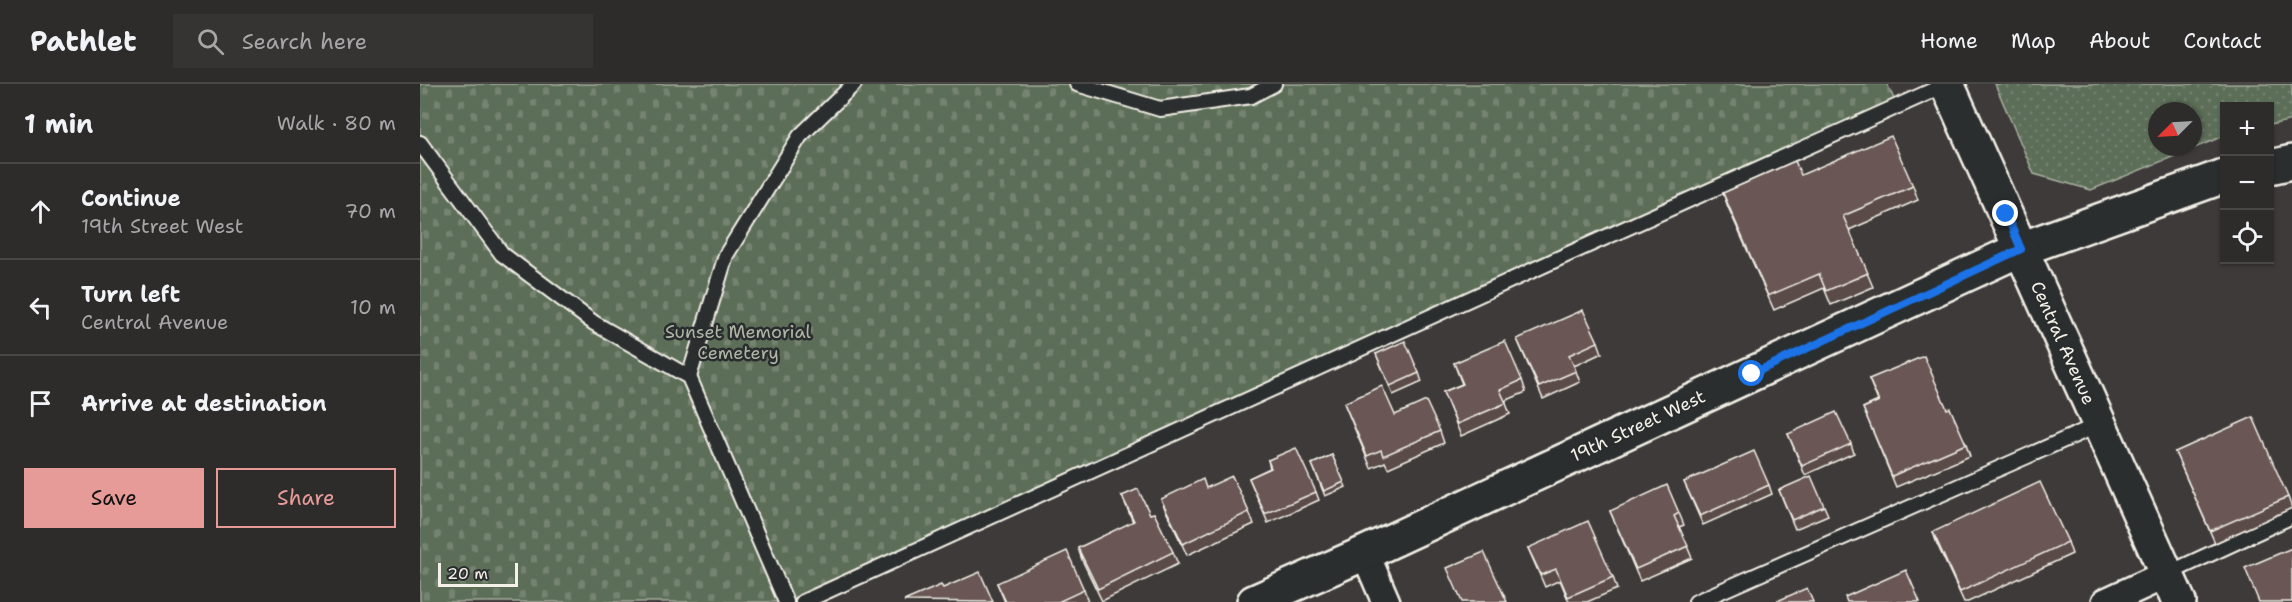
<!DOCTYPE html>
<html lang="en">
<head>
<meta charset="utf-8">
<style>
	:root { --surface:#2e2c2b; --page:#363433; --text:#f1f3f6; --muted:#a7a7a9; --line:#494847; --accent:#e69b98 }
	body { margin:0; font-family:"Shantell Sans",sans-serif; background:var(--page); color:var(--text) }
	.controls { position:absolute; right:18px; top:18px; display:grid; overflow:hidden; border-radius:0px; box-shadow:0 2px 4px #0004 }
	.controls button { width:54px; height:54px; display:grid; place-items:center; padding:0; border:0; border-bottom:2px solid var(--line); background:var(--surface); color:var(--text); font:30px sans-serif }
	.compass { position:absolute; left:1728px; top:18px; width:54px; height:54px; border-radius:50%; background:var(--surface); box-shadow:0 2px 4px #0004; rotate:246deg }
	.scale { position:absolute; left:18px; bottom:15px; width:80px; box-sizing:border-box; padding-left:6px; border:3px solid #f4f1e8; border-top:0; font-size:16px; line-height:21px; white-space:nowrap; color:#f4f1e8; -webkit-text-stroke:4px #2a2d2e; paint-order:stroke }
	.stop { position:absolute; width:18px; height:18px; margin:-14px; border:4px solid #1a73e8; border-radius:50%; background:#fff }
	.stop.end { background:#1a73e8; border-color:#fff; box-shadow:0 2px 6px #0008 }
	.list { margin:0; padding:0; list-style:none }
	h2 { display:flex; justify-content:space-between; align-items:center; height:78px; margin:0; padding:0 24px; font-size:26px }
	h2 small { font-size:20px; font-weight:400; color:var(--muted) }
	.list li { display:grid; grid-template-columns:39px 1fr auto; gap:18px; align-items:center; box-sizing:border-box; height:96px; padding:0 24px; border-top:2px solid var(--line) }
	.list b { display:block; font-size:22px; white-space:nowrap }
	.list p { margin:0; font-size:20px; white-space:nowrap; color:var(--muted) }
	.list em { font-size:20px; font-style:normal; color:var(--muted) }
	.actions { display:flex; gap:12px; padding:18px 24px }
	.actions a { flex:1; padding:14px 0; border:2px solid var(--accent); border-radius:0px; text-align:center; font-size:21px; color:var(--accent) }
	.actions .main { background:var(--accent); color:#111 }
	.icon { flex:none; width:33px; height:33px; fill:none; stroke:currentColor; stroke-width:2; stroke-linecap:round; stroke-linejoin:round }
	.map { position:relative; flex:none; width:1872px; height:518px; overflow:hidden }
	header { display:flex; align-items:center; gap:36px; box-sizing:border-box; height:84px; padding:0 30px; background:var(--surface); border-bottom:2px solid var(--line) }
	header strong { font-size:28px }
	nav { display:flex; gap:33px; margin-inline-start:auto; font-size:21px }
	.search { width:420px; height:54px; background:var(--page); display:flex; align-items:center; gap:15px; box-sizing:border-box; padding:0 21px; border-radius:0px; color:var(--muted); font-size:22px }
	main { display:flex }
	aside { flex:1; background:var(--surface) }
	.map>svg:first-child { display:block }
</style>
</head>
<body>
<header>
<strong>Pathlet</strong>
<div class="search"><svg class="icon" aria-label="search" viewBox="0 0 24 24"><circle cx="10" cy="10" r="6"/><path d="M15 15l6 6"/></svg>Search here</div>
<nav><a>Home</a><a>Map</a><a>About</a><a>Contact</a></nav>
</header>
<main>
<aside>
<h2>1 min<small>Walk · 80 m</small></h2>
<ul class="list">
<li><svg class="icon" aria-label="ahead" viewBox="0 0 24 24"><path d="M12 20V5M6 11l6-6 6 6"/></svg><div><b>Continue</b><p>19th Street West</p></div><em>70 m</em></li>
<li><svg class="icon" aria-label="left" viewBox="0 0 24 24"><path d="M17 20v-9H6M10 6l-5 5 5 5"/></svg><div><b>Turn left</b><p>Central Avenue</p></div><em>10 m</em></li>
<li><svg class="icon" aria-label="arrive" viewBox="0 0 24 24"><path d="M6 21V4h12l-3 4 3 4H6"/></svg><div><b>Arrive at destination</b></div></li>
</ul>
<div class="actions"><a class="main">Save</a><a>Share</a></div>
</aside>
<div class="map">
<svg width="1872" height="518" viewBox="0 0 1872 518">
	<defs>
		<pattern id="grass-dots" width="8" height="8" patternUnits="userSpaceOnUse" patternTransform="scale(1.5)"><rect width="8" height="8" fill="#5c6e58"/><path d="M2 2h.1M6 6h.1" fill="none" stroke="#748370" stroke-width="1.8" stroke-linecap="round"/></pattern>
		<pattern id="cemetery-stones" width="16" height="16" patternUnits="userSpaceOnUse" patternTransform="scale(1.5)"><rect width="16" height="16" fill="#5c6e58"/><path d="M2 7V4a2 2 0 0 1 4 0v3zM10 15v-3a2 2 0 0 1 4 0v3z" fill="#748370"/></pattern>
	</defs>
	<rect width="100%" height="100%" fill="#3d3a39"/>
	<filter id="ink" filterUnits="userSpaceOnUse"><feTurbulence type="fractalNoise" baseFrequency=".0167" numOctaves="2"/><feDisplacementMap in="SourceGraphic" scale="12" xChannelSelector="R" yChannelSelector="G"/><feConvolveMatrix kernelMatrix="1 2 1 2 8 2 1 2 1" color-interpolation-filters="sRGB"/></filter>
	<g filter="url(#ink)">
		<path fill="url(#grass-dots)" stroke="#a8b0a0" stroke-width="1.5" fill-rule="evenodd" d="M 1575,0 L 1872,0 L 1872,36 L 1850,41 L 1850,22 L 1804,22 L 1804,52 L 1671,106 L 1614,90 ZM 1737,27 L 1773,27 L 1773,63 L 1737,63 Z"/>
		<path fill="url(#cemetery-stones)" stroke="#a8b0a0" stroke-width="1.5" d="M 0,0 L 1467,0 L 1475,17 L 371,518 L 0,518 Z"/>
		<g fill="none" stroke-linecap="round" stroke-linejoin="round">
			<defs>
				<g id="service">
					<path d="M 657,0 L 740,25 L 831,12 L 854,0"/>
					<path d="M 0,59 L 82,170 L 174,239 L 269,293 L 366,518"/>
					<path d="M 269,293 L 306,171 L 380,52 L 434,0"/>
					<path d="M 1747,490 L 1868,434 L 1872,430"/>
					<path d="M 383,518 L 1144,172 L 1527,0"/>
					<path d="M 1276,518 L 1680,340"/>
				</g>
				<g id="minor">
					<path d="M 945,469 L 966,518"/>
					<path d="M 1686,518 L 1747,490"/>
				</g>
				<g id="tertiary">
					<path d="M 1850,83 L 1872,78"/>
					<path d="M 834,518 L 945,469 L 1601,165 L 1804,92"/>
				</g>
				<path id="secondary" d="M 1527,0 L 1759,518"/>
			</defs>
			<use href="#service" stroke="#f4f1e8" stroke-width="18"/>
			<use href="#minor" stroke="#f4f1e8" stroke-width="32"/>
			<use href="#tertiary" stroke="#f4f1e8" stroke-width="38"/>
			<use href="#secondary" stroke="#f4f1e8" stroke-width="38"/>
			<use href="#service" stroke="#2a2d2e" stroke-width="14"/>
			<use href="#minor" stroke="#2a2d2e" stroke-width="27"/>
			<use href="#tertiary" stroke="#2a2d2e" stroke-width="33"/>
			<use href="#secondary" stroke="#2a2d2e" stroke-width="33"/>
		</g>
		<g fill="#5a4b48" stroke="#f4f1e8" stroke-width="1.5">
			<path d="M 1381,91 L 1493,102 L 1498,116 L 1429,146 L 1453,203 L 1411,221 L 1404,204 L 1354,226 L 1308,123 L 1303,109 Z"/>
			<path d="M 1097,255 L 1178,258 L 1182,269 L 1154,282 L 1160,298 L 1123,315 Z"/>
			<path d="M 956,270 L 999,289 L 1002,298 L 973,311 Z"/>
			<path d="M 1034,279 L 1102,296 L 1106,308 L 1085,317 L 1090,330 L 1041,352 L 1023,308 L 1042,300 Z"/>
			<path d="M 1449,295 L 1527,325 L 1546,360 L 1550,372 L 1476,403 L 1443,324 L 1458,317 Z"/>
			<path d="M 924,319 L 975,331 L 1020,347 L 1024,359 L 968,384 L 965,378 L 951,384 Z"/>
			<path d="M 1368,350 L 1431,360 L 1434,369 L 1385,391 Z"/>
			<path d="M 1755,368 L 1868,413 L 1872,424 L 1795,459 Z"/>
			<path d="M 912,371 L 926,403 L 905,412 L 892,380 Z"/>
			<path d="M 848,376 L 896,408 L 899,416 L 848,439 L 829,394 L 850,384 Z"/>
			<path d="M 1264,398 L 1349,401 L 1352,410 L 1283,441 Z"/>
			<path d="M 786,404 L 829,428 L 834,440 L 767,471 L 746,427 L 741,415 Z"/>
			<path d="M 1359,406 L 1404,422 L 1408,431 L 1375,445 Z"/>
			<path d="M 702,412 L 730,430 L 753,468 L 758,480 L 682,517 L 662,476 L 658,464 L 713,438 Z"/>
			<path d="M 1190,427 L 1259,429 L 1264,441 L 1259,443 L 1272,474 L 1220,497 Z"/>
			<path d="M 1513,448 L 1648,458 L 1652,470 L 1548,518 L 1544,518 L 1517,460 Z"/>
			<path d="M 1108,464 L 1193,493 L 1197,505 L 1167,518 L 1149,518 L 1140,496 L 1125,503 Z"/>
			<path d="M 577,499 L 664,506 L 668,518 L 585,518 Z"/>
		</g>
		<g fill="#695754" stroke="#f4f1e8" stroke-width="1.5">
			<path d="M 1471,52 L 1493,102 L 1423,132 L 1448,189 L 1406,207 L 1399,190 L 1348,212 L 1303,109 L 1375,77 L 1381,91 Z"/>
			<path d="M 1163,226 L 1178,258 L 1149,271 L 1156,287 L 1119,303 L 1097,255 Z"/>
			<path d="M 985,257 L 999,289 L 970,302 L 956,270 Z"/>
			<path d="M 1085,257 L 1102,296 L 1080,306 L 1086,319 L 1037,340 L 1023,308 L 1043,300 L 1034,279 Z"/>
			<path d="M 1504,272 L 1527,325 L 1530,324 L 1546,360 L 1472,392 L 1443,324 L 1459,317 L 1449,295 Z"/>
			<path d="M 962,302 L 975,331 L 1006,317 L 1020,347 L 963,372 L 961,366 L 947,372 L 924,319 Z"/>
			<path d="M 1416,328 L 1431,360 L 1382,382 L 1368,350 Z"/>
			<path d="M 1833,333 L 1868,413 L 1790,447 L 1755,368 Z"/>
			<path d="M 876,364 L 896,408 L 845,430 L 829,394 L 851,384 L 848,376 Z"/>
			<path d="M 1334,367 L 1349,401 L 1280,432 L 1264,398 Z"/>
			<path d="M 912,371 L 924,398 L 904,407 L 892,380 Z"/>
			<path d="M 812,392 L 829,428 L 763,460 L 741,415 L 783,395 L 786,404 Z"/>
			<path d="M 1391,392 L 1404,422 L 1372,436 L 1359,406 Z"/>
			<path d="M 1620,398 L 1648,458 L 1540,508 L 1513,448 Z"/>
			<path d="M 1247,401 L 1259,429 L 1254,432 L 1268,462 L 1216,485 L 1190,427 Z"/>
			<path d="M 718,405 L 730,430 L 734,429 L 753,468 L 678,505 L 658,464 L 714,437 L 702,412 Z"/>
			<path d="M 1168,437 L 1193,493 L 1148,513 L 1136,485 L 1121,491 L 1108,464 Z"/>
			<path d="M 1872,464 L 1872,518 L 1839,518 L 1825,484 Z"/>
			<path d="M 647,467 L 664,506 L 638,518 L 586,518 L 577,499 Z"/>
			<path d="M 1064,468 L 1087,518 L 1042,518 L 1027,484 Z"/>
			<path d="M 1486,486 L 1500,518 L 1427,518 L 1425,513 Z"/>
			<path d="M 560,488 L 573,518 L 484,517 L 521,501 L 523,504 Z"/>
			<path d="M 1387,504 L 1393,518 L 1355,518 Z"/>
		</g>
	</g>
	<g fill="none" stroke-linecap="round" stroke-linejoin="round" filter="url(#ink)">
		<path stroke="#1a73e8" stroke-width="8" d="M 1332,290 L 1601,165 L 1586,130"/>
	</g>
	<g text-anchor="middle" dominant-baseline="central" stroke-width="5" stroke-linejoin="round" paint-order="stroke">
		<g font-size="18" fill="#b0b6a7" stroke="#2a2d2e">
			<text x="318" y="248">Sunset Memorial<tspan x="318" dy="21">Cemetery</tspan></text>
		</g>
		<g font-size="18" fill="#f4f1e8" stroke="#2a2d2e">
			<text transform="translate(1643 259) rotate(66)">Central Avenue</text>
			<text transform="translate(1218 342) rotate(-25)">19th Street West</text>
		</g>
	</g>
</svg>
<div class="controls">
<button>+</button>
<button>−</button>
<button><svg class="icon" aria-label="locate" viewBox="0 0 24 24"><circle cx="12" cy="12" r="6"/><path d="M12 2v4M12 18v4M2 12h4M18 12h4"/></svg></button>
</div>
<svg class="compass" viewBox="-18 -18 36 36"><path d="M0-13l5 13h-10z" fill="#e53935"/><path d="M0 13l5-13h-10z" fill="#a7a7a9"/></svg>
<div class="scale">20 m</div>
<div class="stop" style="left:1332px;top:290px"></div>
<div class="stop end" style="left:1586px;top:130px"></div>
</div>
</main>
</body>
</html>
